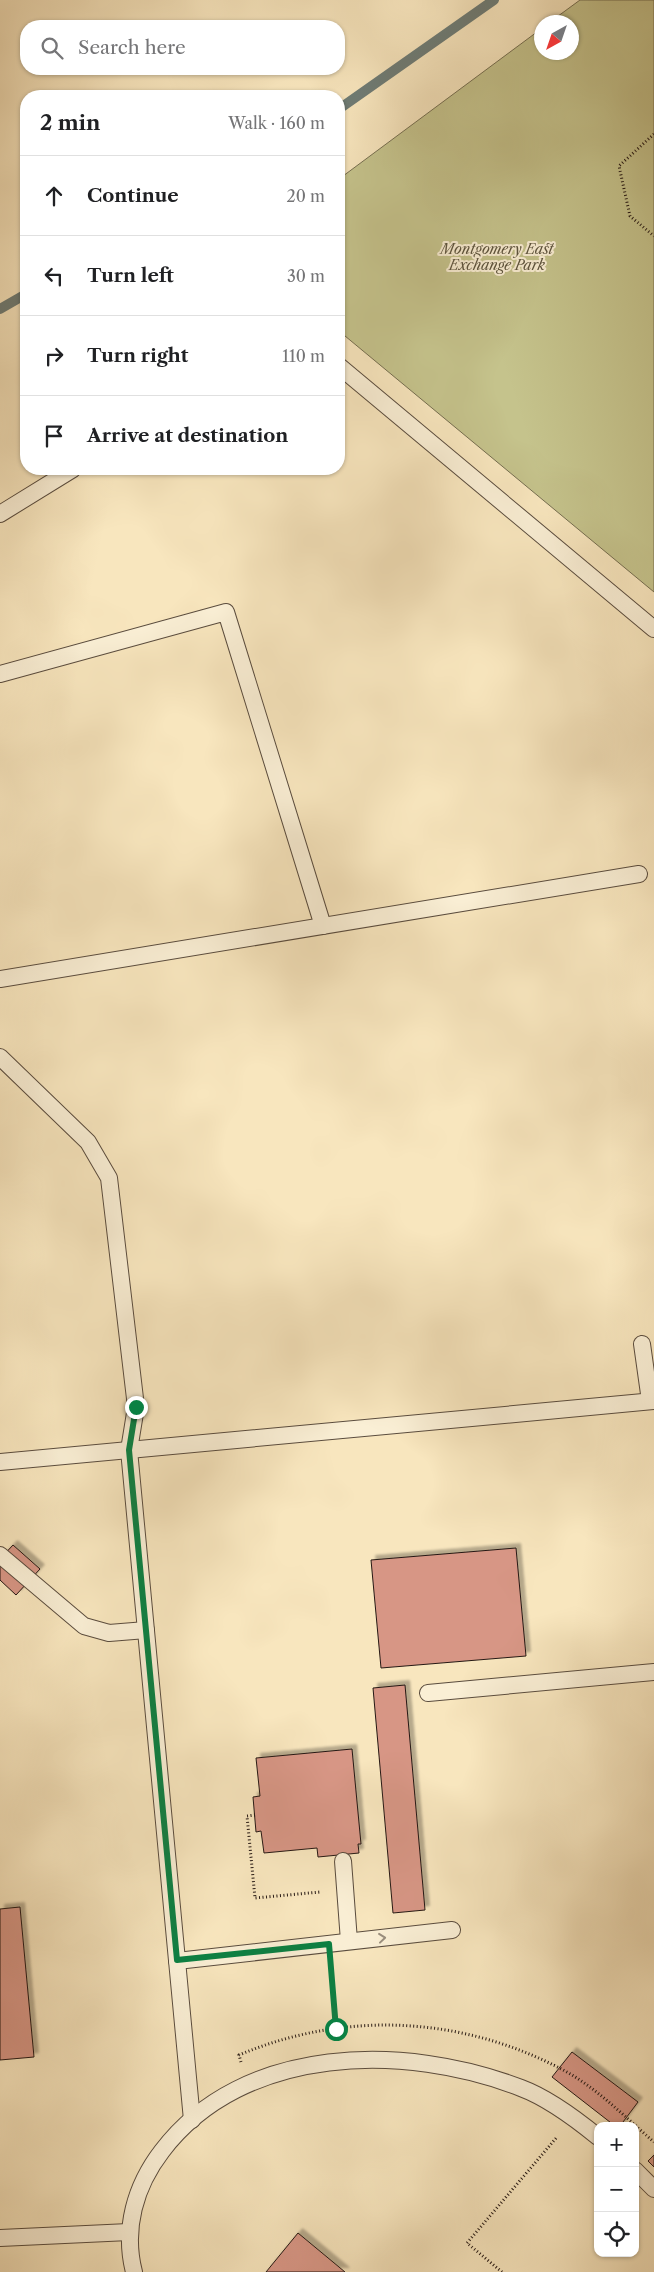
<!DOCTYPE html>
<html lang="en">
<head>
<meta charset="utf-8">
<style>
	:root { --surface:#fff; --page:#f2f2f2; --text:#202124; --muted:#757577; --line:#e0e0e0 }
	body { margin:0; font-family:"Libre Caslon Text",serif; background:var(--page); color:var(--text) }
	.controls { position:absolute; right:15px; bottom:15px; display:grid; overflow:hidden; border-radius:10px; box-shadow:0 1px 4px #0004 }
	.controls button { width:45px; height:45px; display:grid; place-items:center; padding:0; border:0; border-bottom:1px solid var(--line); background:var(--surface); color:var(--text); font:25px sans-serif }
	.compass { position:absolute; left:534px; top:15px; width:45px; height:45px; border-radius:50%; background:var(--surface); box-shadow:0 1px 4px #0004; rotate:220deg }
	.stop { position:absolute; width:15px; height:15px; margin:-11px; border:4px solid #0b8043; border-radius:50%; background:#fff }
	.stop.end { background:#0b8043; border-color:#fff; box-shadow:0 1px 5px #0008 }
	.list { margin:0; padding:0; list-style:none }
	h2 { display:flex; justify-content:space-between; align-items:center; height:65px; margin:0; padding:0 20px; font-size:21px }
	h2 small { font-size:16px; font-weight:400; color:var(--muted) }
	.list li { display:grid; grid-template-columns:32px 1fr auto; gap:15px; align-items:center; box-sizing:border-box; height:80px; padding:0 20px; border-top:1px solid var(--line) }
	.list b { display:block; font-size:19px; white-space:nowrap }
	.list em { font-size:16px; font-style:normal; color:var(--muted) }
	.icon { flex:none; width:28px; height:28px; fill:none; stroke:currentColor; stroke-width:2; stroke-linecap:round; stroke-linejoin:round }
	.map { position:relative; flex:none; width:654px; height:2272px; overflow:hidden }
	.search { position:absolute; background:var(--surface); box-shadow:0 1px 4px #0004; left:20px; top:20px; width:325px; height:55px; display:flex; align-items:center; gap:12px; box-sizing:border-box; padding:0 18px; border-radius:20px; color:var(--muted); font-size:19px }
	.panel { position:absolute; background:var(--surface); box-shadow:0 1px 4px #0004; left:20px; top:90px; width:325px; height:385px; border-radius:20px }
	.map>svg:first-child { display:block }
</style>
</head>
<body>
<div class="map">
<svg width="654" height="2272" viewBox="0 0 654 2272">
	<defs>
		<filter id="shadow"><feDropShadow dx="4.5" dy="-4.5" stdDeviation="1" flood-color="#0004"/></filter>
	</defs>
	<rect width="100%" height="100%" fill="#f8e6be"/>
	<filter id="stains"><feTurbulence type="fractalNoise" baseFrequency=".004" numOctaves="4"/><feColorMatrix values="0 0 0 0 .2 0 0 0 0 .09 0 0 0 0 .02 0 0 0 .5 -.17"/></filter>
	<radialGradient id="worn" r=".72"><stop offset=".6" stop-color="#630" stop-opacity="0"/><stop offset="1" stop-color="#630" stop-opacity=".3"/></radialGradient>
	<path fill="#c5c38c" stroke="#756e50" d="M 580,0 L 654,0 L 654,592 L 339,331 L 339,179 L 541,29 L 542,52 L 572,52 L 572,22 L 550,22 Z"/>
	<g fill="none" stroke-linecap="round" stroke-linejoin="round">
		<g stroke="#6e7c76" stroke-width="10">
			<path d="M 339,109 L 494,0"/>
			<path d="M 0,309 L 26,294"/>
		</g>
	</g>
	<g fill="#d79685" stroke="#251814" filter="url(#shadow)">
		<path d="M 13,1545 L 40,1569 L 16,1595 L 0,1580 L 0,1559 Z"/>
		<path d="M 516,1548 L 526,1656 L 381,1668 L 371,1560 Z"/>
		<path d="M 405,1685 L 425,1910 L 393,1913 L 373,1688 Z"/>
		<path d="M 352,1749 L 361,1844 L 358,1844 L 359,1853 L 318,1857 L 317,1848 L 264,1853 L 261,1831 L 256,1832 L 253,1797 L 260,1796 L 256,1758 Z"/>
		<path d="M 20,1907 L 34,2057 L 0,2060 L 0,1909 Z"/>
		<path d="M 572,2052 L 638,2102 L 620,2126 L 615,2126 L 552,2077 Z"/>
		<path d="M 654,2155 L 654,2167 L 648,2161 Z"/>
		<path d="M 298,2233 L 345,2272 L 266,2272 Z"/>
	</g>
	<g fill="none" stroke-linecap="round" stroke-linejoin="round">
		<defs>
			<g id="lane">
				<path d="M 339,366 L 654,629"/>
				<path d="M 0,514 L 73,469"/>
				<path d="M 0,674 L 226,612 L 323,926"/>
				<path d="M 0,979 L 639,874"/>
				<path d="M 0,1057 L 88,1142 L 109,1178 L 136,1407 L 129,1450 L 192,2120"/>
				<path d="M 642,1344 L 650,1401"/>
				<path d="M 0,1462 L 654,1401"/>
				<path d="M 0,1555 L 84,1626 L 109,1633 L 146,1630"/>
				<path d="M 428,1693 L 654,1672"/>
				<path d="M 343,1861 L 349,1941"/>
				<path d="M 177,1961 L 452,1930"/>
				<path d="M 635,2170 L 654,2189"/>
				<path d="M 0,2238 L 129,2232"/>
				<path d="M 134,2272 C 123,2229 135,2186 162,2151 C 243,2044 406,2043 521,2088 C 548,2098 576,2119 598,2137"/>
			</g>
		</defs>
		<use href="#lane" stroke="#5a4c3e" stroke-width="18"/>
		<g stroke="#251814" stroke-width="3" stroke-dasharray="1 2.5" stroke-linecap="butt">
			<path d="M 654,134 L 619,166 L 630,216 L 654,236"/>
			<path d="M 255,1815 L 247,1816 L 255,1898 L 320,1892"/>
			<path d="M 331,1967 L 336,2029"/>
			<path d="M 241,2062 L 239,2055 C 346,2010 463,2016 565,2071 C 598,2089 626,2118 654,2142"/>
			<path d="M 502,2272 L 467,2243 L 557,2137"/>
		</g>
		<use href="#lane" stroke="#faefd5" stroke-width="16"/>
	</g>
	<defs><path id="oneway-chevron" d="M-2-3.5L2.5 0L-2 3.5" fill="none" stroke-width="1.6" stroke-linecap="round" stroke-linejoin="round" transform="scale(1.25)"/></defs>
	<use stroke="#9a8e7e" href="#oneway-chevron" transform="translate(382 1938) rotate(-6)"/>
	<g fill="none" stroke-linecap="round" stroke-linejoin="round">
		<path stroke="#0b8043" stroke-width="6" d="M 136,1407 L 129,1450 L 177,1960 L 329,1944 L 336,2029"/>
	</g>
	<g text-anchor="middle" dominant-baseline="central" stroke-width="4" stroke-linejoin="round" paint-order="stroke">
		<g font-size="14" font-style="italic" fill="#5d543e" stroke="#faefd5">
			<text x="497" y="249">Montgomery East<tspan x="497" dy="16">Exchange Park</tspan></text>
		</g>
	</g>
	<rect width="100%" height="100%" filter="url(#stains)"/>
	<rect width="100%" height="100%" fill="url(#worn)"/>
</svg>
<div class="controls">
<button>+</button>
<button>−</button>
<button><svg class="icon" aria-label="locate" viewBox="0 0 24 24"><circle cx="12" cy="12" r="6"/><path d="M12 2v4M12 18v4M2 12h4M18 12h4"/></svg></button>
</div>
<svg class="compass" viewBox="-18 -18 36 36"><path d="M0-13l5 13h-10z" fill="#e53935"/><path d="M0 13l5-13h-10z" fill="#757577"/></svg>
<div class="stop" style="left:336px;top:2029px"></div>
<div class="stop end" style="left:136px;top:1407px"></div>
<div class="search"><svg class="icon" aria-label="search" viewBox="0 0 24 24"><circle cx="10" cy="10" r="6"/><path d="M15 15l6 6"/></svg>Search here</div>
<section class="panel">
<h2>2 min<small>Walk · 160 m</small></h2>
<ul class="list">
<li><svg class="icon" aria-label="ahead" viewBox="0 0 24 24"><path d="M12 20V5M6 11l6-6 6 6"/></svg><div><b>Continue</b></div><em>20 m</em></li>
<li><svg class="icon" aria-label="left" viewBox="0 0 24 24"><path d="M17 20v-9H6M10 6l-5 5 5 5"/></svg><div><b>Turn left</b></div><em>30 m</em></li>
<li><svg class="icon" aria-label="right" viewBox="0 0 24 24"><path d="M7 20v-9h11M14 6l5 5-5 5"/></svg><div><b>Turn right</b></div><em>110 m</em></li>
<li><svg class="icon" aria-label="arrive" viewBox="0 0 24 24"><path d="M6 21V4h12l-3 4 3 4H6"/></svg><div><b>Arrive at destination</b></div></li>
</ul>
</section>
</div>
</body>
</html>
